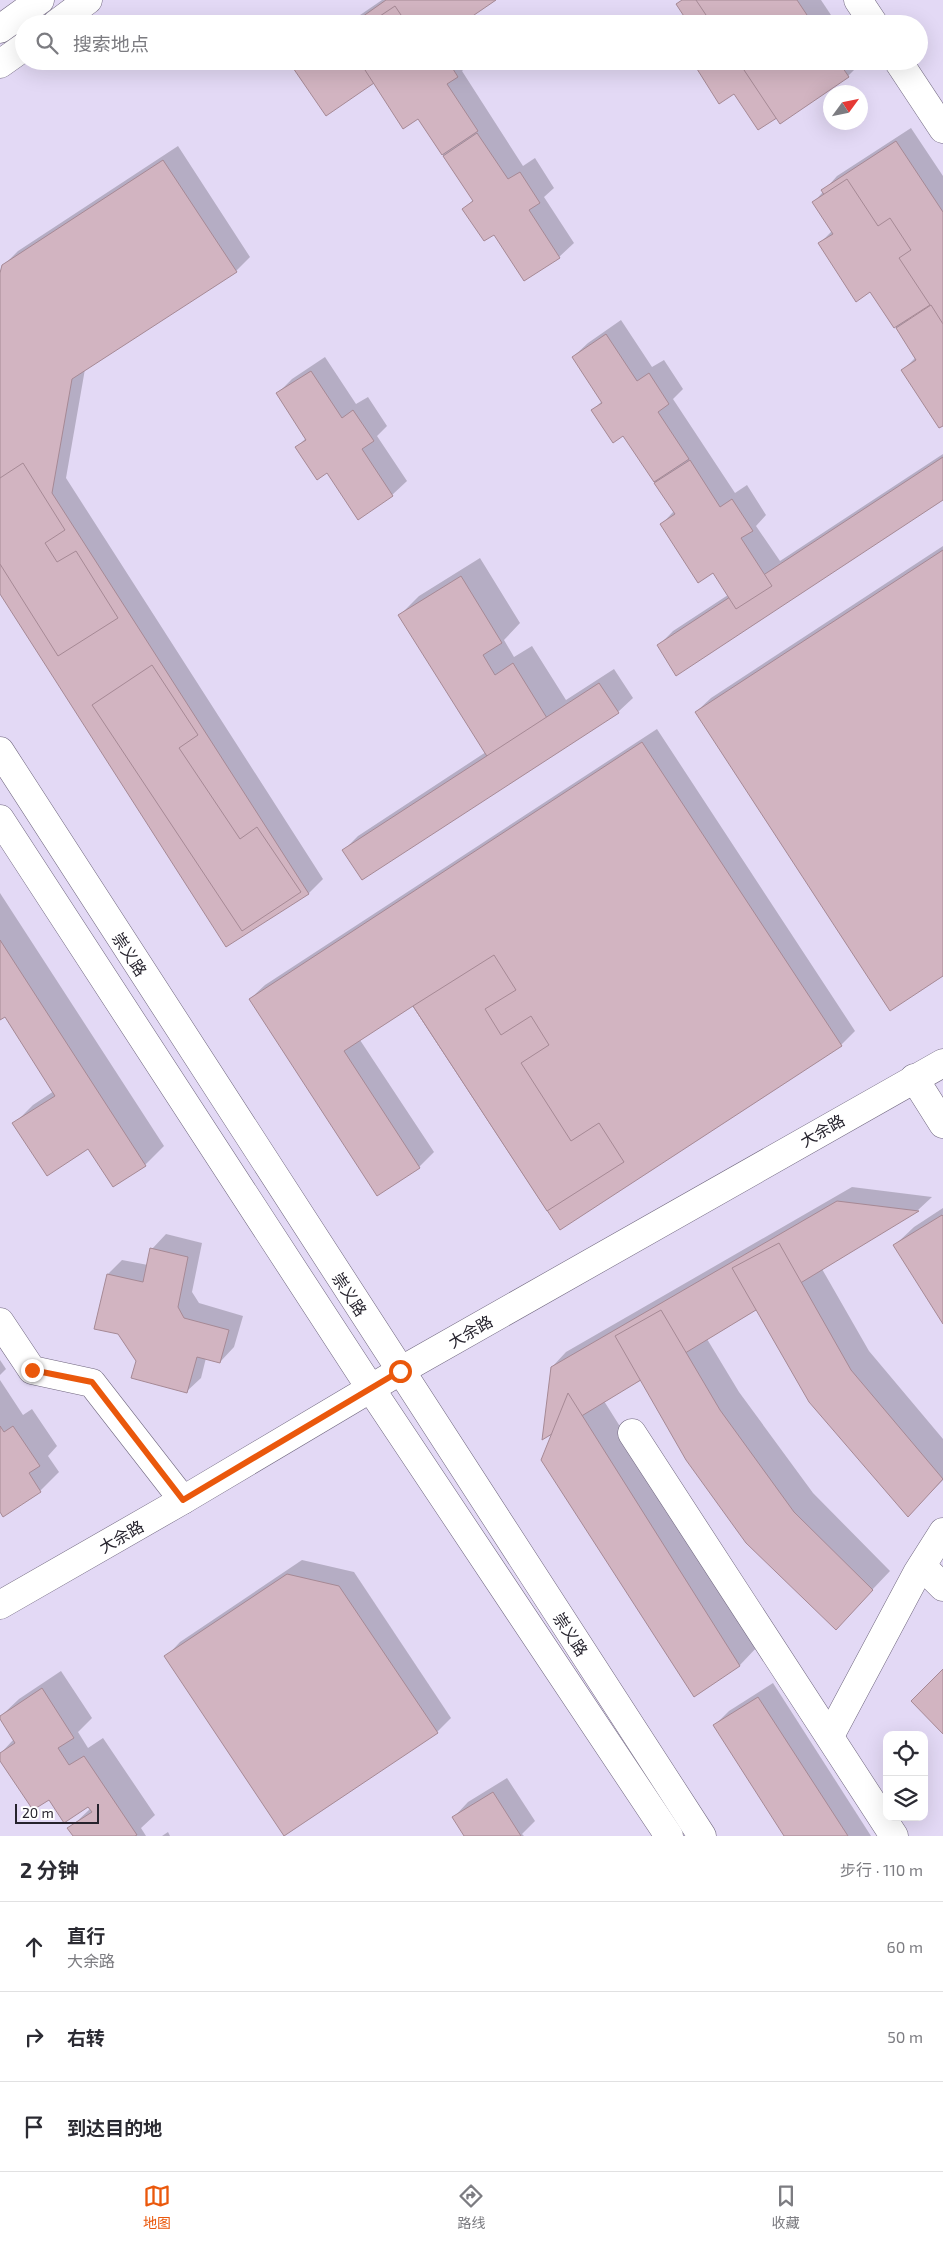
<!DOCTYPE html>
<html lang="zh">
<head>
<meta charset="utf-8">
<style>
	:root { --surface:#fff; --page:#f7f7f7; --text:#2b2b33; --muted:#7c7c81; --line:#e1e1e2; --accent:#ea580c }
	body { margin:0; font-family:"Exo 2","Noto Sans SC",sans-serif; background:var(--page); color:var(--text) }
	.controls { position:absolute; right:15px; bottom:15px; display:grid; overflow:hidden; border-radius:10px; box-shadow:0 5px 20px #0002 }
	.controls button { width:45px; height:45px; display:grid; place-items:center; padding:0; border:0; border-bottom:1px solid var(--line); background:var(--surface); color:var(--text); font:25px sans-serif }
	.compass { position:absolute; left:823px; top:85px; width:45px; height:45px; border-radius:50%; background:var(--surface); box-shadow:0 5px 20px #0002; rotate:57deg }
	.scale { position:absolute; left:15px; bottom:12px; width:84px; box-sizing:border-box; padding-left:5px; border:2px solid #26232d; border-top:0; font-size:14px; line-height:18px; white-space:nowrap; color:#26232d; -webkit-text-stroke:4px #fff; paint-order:stroke }
	.stop { position:absolute; width:15px; height:15px; margin:-11px; border:4px solid #ea580c; border-radius:50%; background:#fff }
	.stop.end { background:#ea580c; border-color:#fff; box-shadow:0 1px 5px #0008 }
	.list { margin:0; padding:0; list-style:none }
	h2 { display:flex; justify-content:space-between; align-items:center; height:65px; margin:0; padding:0 20px; font-size:21px }
	h2 small { font-size:16px; font-weight:400; color:var(--muted) }
	.list li { display:grid; grid-template-columns:32px 1fr auto; gap:15px; align-items:center; box-sizing:border-box; height:90px; padding:0 20px; border-top:1px solid var(--line) }
	.list b { display:block; font-size:19px; white-space:nowrap }
	.list p { margin:0; font-size:16px; white-space:nowrap; color:var(--muted) }
	.list em { font-size:16px; font-style:normal; color:var(--muted) }
	.icon { flex:none; width:28px; height:28px; fill:none; stroke:currentColor; stroke-width:2; stroke-linecap:round; stroke-linejoin:round }
	.map { position:relative; flex:none; width:943px; height:1836px; overflow:hidden }
	.search { position:absolute; background:var(--surface); box-shadow:0 5px 20px #0002; left:15px; right:15px; top:15px; height:55px; display:flex; align-items:center; gap:12px; box-sizing:border-box; padding:0 18px; border-radius:28px; color:var(--muted); font-size:19px }
	.sheet { height:335px; background:var(--surface) }
	nav { display:flex; justify-content:space-around; align-items:center; box-sizing:border-box; height:70px; border-top:1px solid var(--line); background:var(--surface); font-size:14px; color:var(--muted) }
	nav a { display:grid; justify-items:center; gap:2px }
	nav .on { color:var(--accent) }
	.map>svg:first-child { display:block }
</style>
</head>
<body>
<div class="map">
<svg width="943" height="1836" viewBox="0 0 943 1836">
	<rect width="100%" height="100%" fill="#e3d9f5"/>
	<g fill="#0003">
		<path d="M 382,0 L 494,0 L 459,24 L 347,24 Z"/>
		<path d="M 682,0 L 821,0 L 837,24 L 690,24 L 677,4 Z"/>
		<path d="M 297,61 L 472,61 L 462,71 L 523,166 L 535,158 L 554,188 L 544,197 L 574,243 L 559,257 L 494,233 L 464,209 L 473,200 L 418,117 L 374,82 Z"/>
		<path d="M 693,61 L 863,61 L 848,76 L 781,122 L 777,116 L 734,93 Z"/>
		<path d="M 911,128 L 943,176 L 943,424 L 903,370 L 916,357 L 896,327 L 871,291 L 819,244 L 832,231 L 814,202 L 837,176 Z"/>
		<path d="M 178,146 L 250,257 L 236,271 L 85,369 L 66,478 L 323,879 L 309,893 L 227,945 L 0,592 L 0,278 L 3,266 L 18,251 Z"/>
		<path d="M 621,320 L 652,367 L 664,360 L 683,389 L 673,399 L 735,493 L 747,485 L 766,515 L 756,526 L 780,561 L 943,454 L 943,499 L 659,645 L 673,631 L 728,595 L 713,571 L 661,525 L 674,511 L 623,434 L 593,410 L 602,401 L 573,357 L 588,343 Z"/>
		<path d="M 325,357 L 356,404 L 368,397 L 387,426 L 377,436 L 407,481 L 392,495 L 327,471 L 297,447 L 306,438 L 277,394 L 292,379 Z"/>
		<path d="M 943,546 L 943,975 L 696,712 L 711,698 Z"/>
		<path d="M 480,558 L 520,623 L 504,640 L 514,657 L 532,646 L 566,700 L 614,669 L 633,698 L 618,712 L 344,850 L 358,836 L 486,752 L 400,615 L 419,596 Z"/>
		<path d="M 657,729 L 855,1031 L 841,1045 L 414,1005 L 360,1040 L 434,1152 L 419,1167 L 378,1194 L 250,999 L 265,985 Z"/>
		<path d="M 0,893 L 164,1146 L 145,1165 L 14,1124 L 33,1105 L 54,1091 L 5,1015 L 0,1019 Z"/>
		<path d="M 852,1187 L 932,1197 L 918,1210 L 822,1269 L 869,1351 L 943,1439 L 943,1480 L 908,1515 L 757,1308 L 707,1339 L 739,1392 L 813,1493 L 890,1571 L 836,1628 L 641,1379 L 604,1401 L 758,1646 L 740,1665 L 694,1695 L 554,1432 L 552,1367 L 566,1352 Z"/>
		<path d="M 943,1208 L 943,1322 L 895,1245 L 914,1227 Z"/>
		<path d="M 166,1234 L 202,1243 L 192,1292 L 199,1303 L 243,1316 L 234,1347 L 220,1362 L 206,1358 L 201,1378 L 186,1392 L 137,1361 L 108,1274 L 122,1260 L 148,1265 L 152,1249 Z"/>
		<path d="M 0,1360 L 6,1369 L 0,1375 Z"/>
		<path d="M 0,1380 L 23,1415 L 32,1409 L 57,1446 L 48,1456 L 59,1472 L 40,1491 L 0,1510 Z"/>
		<path d="M 302,1560 L 354,1572 L 451,1718 L 437,1732 L 166,1657 L 180,1642 Z"/>
		<path d="M 61,1671 L 92,1718 L 78,1732 L 88,1748 L 103,1738 L 155,1815 L 141,1828 L 146,1836 L 74,1836 L 69,1829 L 91,1808 L 89,1805 L 49,1798 L 0,1759 L 0,1754 L 14,1739 L 0,1717 L 19,1699 Z"/>
		<path d="M 773,1683 L 871,1836 L 786,1836 L 715,1725 L 729,1711 Z"/>
		<path d="M 507,1778 L 535,1821 L 522,1834 L 524,1836 L 466,1836 L 454,1817 L 468,1802 Z"/>
		<path d="M 168,1832 L 170,1836 L 162,1836 Z"/>
	</g>
	<g fill="#d2b4c1" stroke="#a68995">
		<path d="M 386,0 L 496,0 L 461,24 L 352,24 Z"/>
		<path d="M 682,0 L 724,0 L 739,24 L 689,24 L 676,4 Z"/>
		<path d="M 696,0 L 797,0 L 813,24 L 712,24 Z"/>
		<path d="M 395,6 L 407,24 L 368,24 Z"/>
		<path d="M 297,61 L 406,61 L 326,116 L 291,65 Z"/>
		<path d="M 379,61 L 448,61 L 458,77 L 447,84 L 478,131 L 442,155 L 418,119 L 403,129 L 365,70 Z"/>
		<path d="M 692,61 L 764,61 L 794,107 L 758,130 L 734,94 L 719,104 Z"/>
		<path d="M 738,61 L 838,61 L 849,77 L 780,124 Z"/>
		<path d="M 477,133 L 508,179 L 520,172 L 540,203 L 529,210 L 560,258 L 524,281 L 494,235 L 484,241 L 462,209 L 473,201 L 443,156 Z"/>
		<path d="M 896,141 L 943,212 L 943,375 L 821,190 Z"/>
		<path d="M 163,160 L 237,272 L 72,379 L 52,493 L 309,894 L 226,947 L 0,594 L 0,273 L 2,265 Z"/>
		<path d="M 847,179 L 878,226 L 890,218 L 911,250 L 899,258 L 930,305 L 894,328 L 870,292 L 856,302 L 818,243 L 833,234 L 812,202 Z"/>
		<path d="M 931,305 L 943,324 L 943,426 L 939,428 L 901,370 L 916,360 L 896,328 Z"/>
		<path d="M 606,334 L 637,381 L 649,373 L 669,404 L 658,412 L 689,459 L 654,482 L 623,436 L 613,443 L 591,410 L 602,403 L 572,357 Z"/>
		<path d="M 311,371 L 342,418 L 353,410 L 374,441 L 362,449 L 393,496 L 358,520 L 327,473 L 317,480 L 295,447 L 306,440 L 276,393 Z"/>
		<path d="M 943,457 L 943,500 L 676,676 L 657,645 Z"/>
		<path d="M 690,460 L 720,507 L 732,499 L 753,531 L 741,538 L 772,586 L 736,609 L 713,573 L 698,583 L 660,524 L 675,514 L 654,483 Z"/>
		<path d="M 23,463 L 65,530 L 45,543 L 57,562 L 76,551 L 118,618 L 58,656 L 0,564 L 0,478 Z"/>
		<path d="M 943,550 L 943,976 L 890,1011 L 695,712 Z"/>
		<path d="M 461,576 L 502,643 L 483,655 L 495,675 L 513,663 L 555,731 L 495,769 L 398,615 Z"/>
		<path d="M 152,665 L 198,735 L 179,748 L 240,839 L 257,827 L 301,892 L 242,931 L 92,705 Z"/>
		<path d="M 599,683 L 619,713 L 362,880 L 342,850 Z"/>
		<path d="M 642,742 L 842,1046 L 560,1230 L 413,1006 L 344,1051 L 420,1168 L 377,1196 L 249,999 Z"/>
		<path d="M 0,940 L 146,1166 L 113,1187 L 88,1149 L 47,1176 L 12,1123 L 55,1096 L 5,1017 L 0,1020 Z"/>
		<path d="M 494,955 L 516,990 L 485,1009 L 501,1035 L 531,1016 L 549,1045 L 521,1063 L 571,1141 L 599,1123 L 624,1162 L 547,1211 L 413,1006 Z"/>
		<path d="M 837,1201 L 919,1211 L 542,1440 L 551,1367 Z"/>
		<path d="M 942,1215 L 943,1216 L 943,1324 L 893,1245 Z"/>
		<path d="M 779,1243 L 851,1370 L 943,1479 L 908,1517 L 809,1402 L 732,1268 Z"/>
		<path d="M 150,1248 L 188,1257 L 178,1307 L 184,1318 L 229,1330 L 220,1363 L 197,1357 L 187,1393 L 131,1378 L 136,1361 L 118,1334 L 94,1329 L 107,1274 L 143,1282 Z"/>
		<path d="M 661,1310 L 720,1410 L 794,1512 L 873,1590 L 836,1630 L 746,1543 L 686,1460 L 615,1336 Z"/>
		<path d="M 568,1393 L 740,1666 L 694,1697 L 541,1460 Z"/>
		<path d="M 0,1426 L 4,1432 L 13,1426 L 40,1466 L 29,1473 L 41,1492 L 3,1517 L 0,1512 Z"/>
		<path d="M 287,1574 L 339,1586 L 438,1733 L 284,1836 L 164,1656 Z"/>
		<path d="M 943,1669 L 943,1734 L 911,1701 Z"/>
		<path d="M 42,1688 L 74,1738 L 58,1748 L 69,1765 L 84,1756 L 137,1835 L 135,1836 L 73,1836 L 67,1828 L 92,1812 L 88,1807 L 64,1823 L 49,1800 L 33,1810 L 0,1761 L 0,1753 L 15,1743 L 0,1719 L 0,1716 Z"/>
		<path d="M 758,1697 L 848,1836 L 784,1836 L 713,1725 Z"/>
		<path d="M 493,1792 L 521,1836 L 464,1836 L 452,1817 Z"/>
	</g>
	<g fill="none" stroke-linecap="round" stroke-linejoin="round">
		<defs>
			<g id="minor">
				<path d="M 858,0 L 874,24"/>
				<path d="M 898,61 L 943,129"/>
				<path d="M 914,1078 L 943,1124"/>
				<path d="M 0,1322 L 32,1370 L 92,1383 L 183,1500"/>
				<path d="M 632,1433 L 894,1836"/>
				<path d="M 922,1566 L 943,1587"/>
				<path d="M 0,1605 L 183,1500 L 400,1371 L 943,1063"/>
				<path d="M 830,1736 L 917,1573 L 943,1532"/>
			</g>
			<g id="major">
				<path d="M 0,751 L 702,1836"/>
				<path d="M 0,819 L 371,1389 L 669,1836"/>
			</g>
			<g id="highway">
				<path d="M 56,24 L 88,0"/>
				<path d="M 0,29 L 40,0"/>
				<path d="M 0,64 L 24,47"/>
			</g>
		</defs>
		<use href="#minor" stroke="#6f667e" stroke-width="29"/>
		<use href="#major" stroke="#6f667e" stroke-width="29"/>
		<use href="#highway" stroke="#6f667e" stroke-width="29"/>
		<use href="#minor" stroke="#fff" stroke-width="28"/>
		<use href="#major" stroke="#fff" stroke-width="28"/>
		<use href="#highway" stroke="#fff" stroke-width="28"/>
	</g>
	<g fill="none" stroke-linecap="round" stroke-linejoin="round">
		<path stroke="#ea580c" stroke-width="6" d="M 32,1370 L 92,1382 L 183,1500 L 400,1371"/>
	</g>
	<g text-anchor="middle" dominant-baseline="central" stroke-width="4.5" stroke-linejoin="round" paint-order="stroke">
		<g font-size="16" fill="#26232d" stroke="#fff">
			<text transform="translate(130 954) rotate(57)">崇义路</text>
			<text transform="translate(822 1130) rotate(-30)">大余路</text>
			<text transform="translate(350 1294) rotate(57)">崇义路</text>
			<text transform="translate(470 1331) rotate(-30)">大余路</text>
			<text transform="translate(121 1536) rotate(-30)">大余路</text>
			<text transform="translate(571 1634) rotate(57)">崇义路</text>
		</g>
	</g>
</svg>
<div class="controls">
<button><svg class="icon" aria-label="locate" viewBox="0 0 24 24"><circle cx="12" cy="12" r="6"/><path d="M12 2v4M12 18v4M2 12h4M18 12h4"/></svg></button>
<button><svg class="icon" aria-label="layers" viewBox="0 0 24 24"><path d="M12 4l9 5-9 5-9-5zM3 14l9 5 9-5"/></svg></button>
</div>
<svg class="compass" viewBox="-18 -18 36 36"><path d="M0-13l5 13h-10z" fill="#e53935"/><path d="M0 13l5-13h-10z" fill="#7c7c81"/></svg>
<div class="scale">20 m</div>
<div class="stop" style="left:400px;top:1371px"></div>
<div class="stop end" style="left:32px;top:1370px"></div>
<div class="search"><svg class="icon" aria-label="search" viewBox="0 0 24 24"><circle cx="10" cy="10" r="6"/><path d="M15 15l6 6"/></svg>搜索地点</div>
</div>
<section class="sheet">
<h2>2 分钟<small>步行 · 110 m</small></h2>
<ul class="list">
<li><svg class="icon" aria-label="ahead" viewBox="0 0 24 24"><path d="M12 20V5M6 11l6-6 6 6"/></svg><div><b>直行</b><p>大余路</p></div><em>60 m</em></li>
<li><svg class="icon" aria-label="right" viewBox="0 0 24 24"><path d="M7 20v-9h11M14 6l5 5-5 5"/></svg><div><b>右转</b></div><em>50 m</em></li>
<li><svg class="icon" aria-label="arrive" viewBox="0 0 24 24"><path d="M6 21V4h12l-3 4 3 4H6"/></svg><div><b>到达目的地</b></div></li>
</ul>
</section>
<nav>
<a class="on"><svg class="icon" aria-label="map" viewBox="0 0 24 24"><path d="M3 6l6-2 6 2 6-2v14l-6 2-6-2-6 2zM9 4v14M15 6v14"/></svg>地图</a>
<a><svg class="icon" aria-label="directions" viewBox="0 0 24 24"><path d="M12 3l9 9-9 9-9-9zM9 14v-3h6M13 9l2 2-2 2"/></svg>路线</a>
<a><svg class="icon" aria-label="saved" viewBox="0 0 24 24"><path d="M7 4h10v16l-5-4-5 4z"/></svg>收藏</a>
</nav>
</body>
</html>
